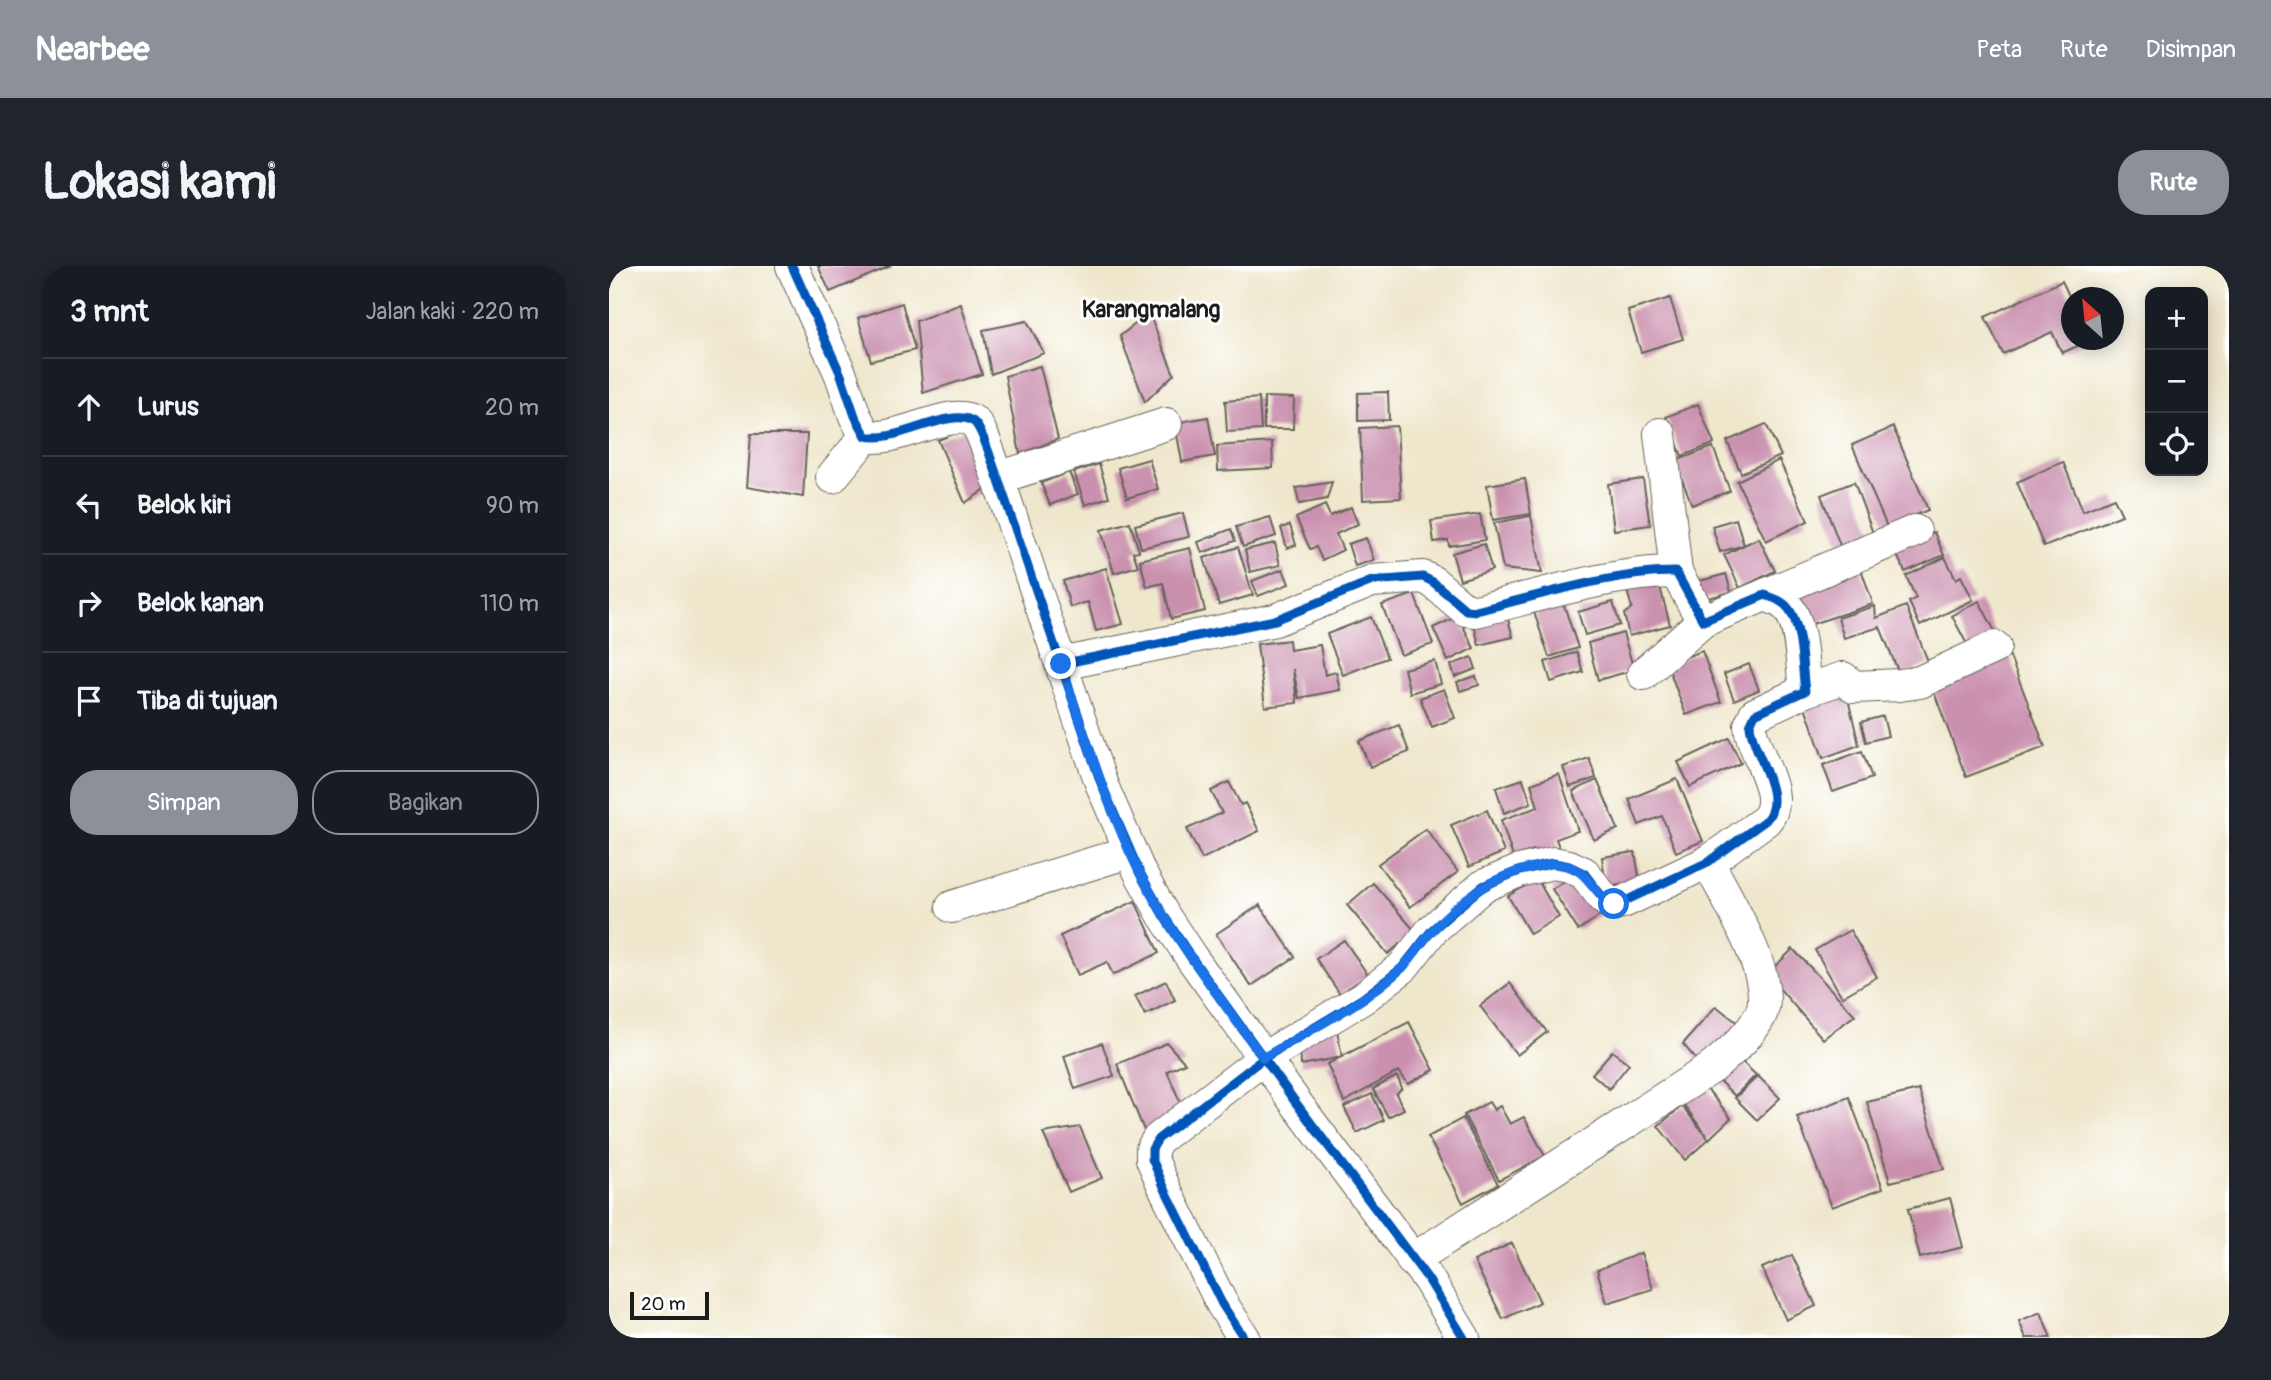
<!DOCTYPE html>
<html lang="id">
<head>
<meta charset="utf-8">
<style>
	:root { --surface:#171b24; --page:#20242c; --text:#f1f3f6; --muted:#9ea1a6; --line:#363941; --accent:#8c9099 }
	body { margin:0; font-family:Pangolin,sans-serif; background:var(--page); color:var(--text) }
	.controls { position:absolute; right:21px; top:21px; display:grid; overflow:hidden; border-radius:14px; box-shadow:0 4px 18px #0003 }
	.controls button { width:63px; height:63px; display:grid; place-items:center; padding:0; border:0; border-bottom:2px solid var(--line); background:var(--surface); color:var(--text); font:35px sans-serif }
	.compass { position:absolute; left:1452px; top:21px; width:63px; height:63px; border-radius:50%; background:var(--surface); box-shadow:0 4px 18px #0003; rotate:333deg }
	.scale { position:absolute; left:21px; bottom:18px; width:79px; box-sizing:border-box; padding-left:7px; border:4px solid #1c1c1c; border-top:0; font-size:19px; line-height:24px; white-space:nowrap; color:#1c1c1c; -webkit-text-stroke:5px #fff; paint-order:stroke }
	.stop { position:absolute; width:21px; height:21px; margin:-16px; border:5px solid #1a73e8; border-radius:50%; background:#fff }
	.stop.end { background:#1a73e8; border-color:#fff; box-shadow:0 2px 7px #0008 }
	.list { margin:0; padding:0; list-style:none }
	h2 { display:flex; justify-content:space-between; align-items:center; height:91px; margin:0; padding:0 28px; font-size:30px }
	h2 small { font-size:23px; font-weight:400; color:var(--muted) }
	.list li { display:grid; grid-template-columns:46px 1fr auto; gap:21px; align-items:center; box-sizing:border-box; height:98px; padding:0 28px; border-top:2px solid var(--line) }
	.list b { display:block; font-size:26px; white-space:nowrap }
	.list em { font-size:23px; font-style:normal; color:var(--muted) }
	.actions { display:flex; gap:14px; padding:21px 28px }
	.actions a { flex:1; padding:16px 0; border:2px solid var(--accent); border-radius:28px; text-align:center; font-size:24px; color:var(--accent) }
	.actions .main { background:var(--accent); color:#fff }
	.icon { flex:none; width:38px; height:38px; fill:none; stroke:currentColor; stroke-width:2; stroke-linecap:round; stroke-linejoin:round }
	.map { position:relative; flex:none; width:1620px; height:1072px; overflow:hidden; border-radius:28px }
	header { display:flex; align-items:center; gap:42px; box-sizing:border-box; height:98px; padding:0 35px; background:var(--accent); color:#fff }
	header strong { font-size:33px }
	nav { display:flex; gap:38px; margin-inline-start:auto; font-size:24px }
	.intro { display:flex; align-items:center; justify-content:space-between; box-sizing:border-box; height:168px; padding:0 42px }
	h1 { margin:0; font-size:49px }
	.button { padding:18px 32px; border-radius:28px; background:var(--accent); color:#fff; font-size:24px; font-weight:700 }
	main { display:flex; gap:42px; padding:0 42px }
	aside { flex:1; background:var(--surface); border-radius:28px; box-shadow:0 4px 18px #0003 }
	.map>svg:first-child { display:block }
</style>
</head>
<body>
<header>
<strong>Nearbee</strong>
<nav><a>Peta</a><a>Rute</a><a>Disimpan</a></nav>
</header>
<div class="intro"><h1>Lokasi kami</h1><a class="button">Rute</a></div>
<main>
<aside>
<h2>3 mnt<small>Jalan kaki · 220 m</small></h2>
<ul class="list">
<li><svg class="icon" aria-label="ahead" viewBox="0 0 24 24"><path d="M12 20V5M6 11l6-6 6 6"/></svg><div><b>Lurus</b></div><em>20 m</em></li>
<li><svg class="icon" aria-label="left" viewBox="0 0 24 24"><path d="M17 20v-9H6M10 6l-5 5 5 5"/></svg><div><b>Belok kiri</b></div><em>90 m</em></li>
<li><svg class="icon" aria-label="right" viewBox="0 0 24 24"><path d="M7 20v-9h11M14 6l5 5-5 5"/></svg><div><b>Belok kanan</b></div><em>110 m</em></li>
<li><svg class="icon" aria-label="arrive" viewBox="0 0 24 24"><path d="M6 21V4h12l-3 4 3 4H6"/></svg><div><b>Tiba di tujuan</b></div></li>
</ul>
<div class="actions"><a class="main">Simpan</a><a>Bagikan</a></div>
</aside>
<div class="map">
<svg width="1620" height="1072" viewBox="0 0 1620 1072">
	<rect width="100%" height="100%" fill="#fff"/>
	<filter id="ink" filterUnits="userSpaceOnUse"><feTurbulence type="fractalNoise" baseFrequency=".0143" numOctaves="2"/><feDisplacementMap in="SourceGraphic" scale="14" xChannelSelector="R" yChannelSelector="G"/><feConvolveMatrix kernelMatrix="1 2 1 2 8 2 1 2 1" color-interpolation-filters="sRGB"/></filter>
	<filter id="wash" filterUnits="userSpaceOnUse"><feTurbulence type="fractalNoise" baseFrequency=".00686" numOctaves="4" result="noise"/><feDisplacementMap in="SourceGraphic" scale="28" xChannelSelector="R" yChannelSelector="G"/><feGaussianBlur stdDeviation="1.57" result="paint"/><feColorMatrix in="noise" values="0 0 0 0 0 0 0 0 0 0 0 0 0 0 0 0 0 1.4 0 .05"/><feComposite in="paint" operator="in"/></filter>
	<g filter="url(#wash)">
		<rect width="100%" height="100%" fill="#efe7cc"/>
		<g id="blocks">
			<g fill="#ca91af">
				<path d="M 209,0 L 282,0 L 221,26 Z"/>
				<path d="M 1453,15 L 1462,34 L 1462,74 L 1482,74 L 1453,87 L 1443,66 L 1394,88 L 1376,51 Z"/>
				<path d="M 1061,32 L 1074,73 L 1032,86 L 1019,45 Z"/>
				<path d="M 293,37 L 306,84 L 262,95 L 249,52 Z"/>
				<path d="M 352,38 L 373,108 L 314,127 L 307,55 Z"/>
				<path d="M 540,47 L 565,108 L 536,136 L 511,70 Z"/>
				<path d="M 418,55 L 435,87 L 382,108 L 374,64 Z"/>
				<path d="M 431,100 L 449,173 L 411,188 L 396,110 Z"/>
				<path d="M 779,126 L 780,154 L 749,155 L 749,127 Z"/>
				<path d="M 655,131 L 685,132 L 684,163 L 655,163 Z"/>
				<path d="M 650,132 L 652,164 L 618,166 L 616,135 Z"/>
				<path d="M 1089,138 L 1105,178 L 1073,190 L 1057,151 Z"/>
				<path d="M 599,151 L 606,190 L 573,196 L 566,157 Z"/>
				<path d="M 1157,158 L 1172,190 L 1132,207 L 1118,175 Z"/>
				<path d="M 788,160 L 792,232 L 754,234 L 751,162 Z"/>
				<path d="M 1284,161 L 1319,244 L 1278,261 L 1243,179 Z"/>
				<path d="M 360,162 L 381,220 L 356,237 L 329,174 Z"/>
				<path d="M 142,168 L 198,168 L 194,231 L 138,221 Z"/>
				<path d="M 663,176 L 664,202 L 609,205 L 608,180 Z"/>
				<path d="M 1104,181 L 1121,225 L 1083,239 L 1066,195 Z"/>
				<path d="M 540,193 L 549,223 L 518,232 L 509,202 Z"/>
				<path d="M 1170,194 L 1199,255 L 1157,275 L 1128,215 Z"/>
				<path d="M 1454,196 L 1474,245 L 1505,232 L 1513,249 L 1435,281 L 1408,216 Z"/>
				<path d="M 490,198 L 500,231 L 476,239 L 465,206 Z"/>
				<path d="M 460,206 L 469,228 L 441,239 L 432,217 Z"/>
				<path d="M 916,213 L 922,248 L 884,254 L 878,219 Z"/>
				<path d="M 1034,213 L 1041,259 L 1005,264 L 999,218 Z"/>
				<path d="M 723,216 L 718,233 L 690,238 L 687,222 Z"/>
				<path d="M 1245,216 L 1265,270 L 1232,282 L 1212,229 Z"/>
				<path d="M 716,239 L 721,250 L 742,241 L 749,258 L 727,268 L 734,284 L 713,294 L 707,281 L 701,283 L 687,252 Z"/>
				<path d="M 574,247 L 580,271 L 532,282 L 526,259 Z"/>
				<path d="M 871,248 L 876,274 L 840,280 L 839,274 L 825,276 L 822,255 Z"/>
				<path d="M 922,250 L 933,307 L 894,303 L 885,257 Z"/>
				<path d="M 661,251 L 667,270 L 634,281 L 627,261 Z"/>
				<path d="M 1127,253 L 1135,279 L 1150,272 L 1166,305 L 1131,322 L 1115,289 L 1135,279 L 1111,286 L 1103,260 Z"/>
				<path d="M 521,256 L 530,285 L 524,286 L 529,300 L 505,307 L 492,264 Z"/>
				<path d="M 681,259 L 687,279 L 678,282 L 672,262 Z"/>
				<path d="M 622,263 L 626,275 L 593,287 L 589,276 Z"/>
				<path d="M 1325,266 L 1335,289 L 1296,306 L 1285,283 Z"/>
				<path d="M 757,272 L 765,294 L 746,300 L 739,278 Z"/>
				<path d="M 666,277 L 671,299 L 641,306 L 636,284 Z"/>
				<path d="M 875,278 L 883,304 L 851,314 L 843,287 Z"/>
				<path d="M 629,281 L 644,329 L 610,339 L 595,292 Z"/>
				<path d="M 581,282 L 596,345 L 562,353 L 554,317 L 538,321 L 531,294 Z"/>
				<path d="M 1336,291 L 1347,313 L 1352,310 L 1364,334 L 1311,360 L 1300,336 L 1307,332 L 1297,310 Z"/>
				<path d="M 1250,297 L 1264,338 L 1200,359 L 1186,319 Z"/>
				<path d="M 497,302 L 514,358 L 487,365 L 479,336 L 461,341 L 454,315 Z"/>
				<path d="M 674,303 L 680,318 L 649,330 L 643,315 Z"/>
				<path d="M 1117,308 L 1122,326 L 1088,335 L 1083,317 Z"/>
				<path d="M 1049,313 L 1061,359 L 1020,370 L 1015,348 L 1023,342 L 1017,321 Z"/>
				<path d="M 805,328 L 824,378 L 792,389 L 773,339 Z"/>
				<path d="M 953,333 L 969,382 L 940,391 L 924,343 Z"/>
				<path d="M 1370,335 L 1388,369 L 1361,384 L 1343,350 Z"/>
				<path d="M 1004,336 L 1011,359 L 976,369 L 969,346 Z"/>
				<path d="M 1266,340 L 1267,352 L 1297,340 L 1320,398 L 1291,410 L 1271,361 L 1235,372 L 1229,352 Z"/>
				<path d="M 897,346 L 904,371 L 870,379 L 864,355 Z"/>
				<path d="M 849,350 L 865,382 L 839,395 L 824,362 Z"/>
				<path d="M 762,351 L 778,392 L 734,409 L 718,368 Z"/>
				<path d="M 1014,367 L 1025,404 L 989,414 L 979,377 Z"/>
				<path d="M 680,374 L 681,384 L 711,379 L 716,409 L 727,406 L 731,424 L 690,432 L 684,403 L 688,437 L 656,441 L 648,378 Z"/>
				<path d="M 1398,383 L 1436,481 L 1357,511 L 1320,413 Z"/>
				<path d="M 1093,385 L 1112,436 L 1077,449 L 1058,398 Z"/>
				<path d="M 968,386 L 974,406 L 942,416 L 936,396 Z"/>
				<path d="M 863,391 L 867,403 L 846,411 L 842,399 Z"/>
				<path d="M 826,395 L 832,418 L 801,427 L 795,403 Z"/>
				<path d="M 1140,398 L 1150,424 L 1125,434 L 1115,408 Z"/>
				<path d="M 867,410 L 870,419 L 851,425 L 848,416 Z"/>
				<path d="M 1234,412 L 1250,479 L 1214,492 L 1193,432 Z"/>
				<path d="M 835,423 L 846,452 L 823,461 L 811,432 Z"/>
				<path d="M 1274,450 L 1279,470 L 1257,476 L 1252,456 Z"/>
				<path d="M 790,459 L 800,486 L 761,501 L 750,475 Z"/>
				<path d="M 1120,472 L 1132,497 L 1081,521 L 1069,496 Z"/>
				<path d="M 1253,485 L 1263,512 L 1224,526 L 1214,499 Z"/>
				<path d="M 980,492 L 987,512 L 961,521 L 954,501 Z"/>
				<path d="M 950,508 L 969,565 L 947,573 L 950,581 L 927,588 L 925,584 L 904,591 L 892,554 L 929,541 L 922,518 Z"/>
				<path d="M 914,513 L 922,537 L 895,547 L 887,522 Z"/>
				<path d="M 1068,513 L 1094,575 L 1067,586 L 1053,550 L 1030,559 L 1020,533 Z"/>
				<path d="M 988,514 L 1009,563 L 985,574 L 964,525 Z"/>
				<path d="M 620,516 L 632,539 L 636,537 L 650,565 L 593,593 L 578,563 L 613,547 L 602,525 Z"/>
				<path d="M 878,544 L 895,586 L 860,601 L 842,559 Z"/>
				<path d="M 817,563 L 849,606 L 801,641 L 769,598 Z"/>
				<path d="M 1026,586 L 1031,616 L 997,621 L 993,591 Z"/>
				<path d="M 968,607 L 994,648 L 969,664 L 943,623 Z"/>
				<path d="M 928,613 L 950,651 L 921,668 L 899,630 Z"/>
				<path d="M 764,617 L 806,665 L 779,688 L 738,639 Z"/>
				<path d="M 526,635 L 550,687 L 504,709 L 498,696 L 469,709 L 451,670 Z"/>
				<path d="M 651,639 L 686,691 L 642,720 L 607,668 Z"/>
				<path d="M 1241,664 L 1268,711 L 1233,731 L 1206,684 Z"/>
				<path d="M 735,674 L 759,709 L 731,728 L 707,693 Z"/>
				<path d="M 1184,683 L 1246,749 L 1214,773 L 1158,708 Z"/>
				<path d="M 557,715 L 566,734 L 536,749 L 526,730 Z"/>
				<path d="M 901,717 L 938,766 L 908,789 L 871,740 Z"/>
				<path d="M 1107,740 L 1135,762 L 1094,802 L 1074,778 Z"/>
				<path d="M 800,756 L 825,804 L 799,818 L 790,805 L 735,836 L 718,798 Z"/>
				<path d="M 727,759 L 733,791 L 692,799 L 691,775 Z"/>
				<path d="M 493,777 L 505,810 L 466,823 L 455,790 Z"/>
				<path d="M 558,777 L 576,797 L 558,805 L 577,850 L 536,867 L 508,798 Z"/>
				<path d="M 1003,785 L 1020,798 L 1000,823 L 983,808 Z"/>
				<path d="M 1128,791 L 1147,809 L 1126,830 L 1107,812 Z"/>
				<path d="M 788,810 L 793,822 L 787,828 L 795,843 L 779,851 L 764,823 Z"/>
				<path d="M 1149,810 L 1171,832 L 1148,854 L 1126,832 Z"/>
				<path d="M 1094,818 L 1122,852 L 1100,873 L 1073,836 Z"/>
				<path d="M 1310,824 L 1335,903 L 1281,916 L 1258,836 Z"/>
				<path d="M 763,828 L 775,854 L 748,867 L 735,841 Z"/>
				<path d="M 1240,831 L 1274,922 L 1223,941 L 1188,851 Z"/>
				<path d="M 880,836 L 885,844 L 891,840 L 901,858 L 915,851 L 936,890 L 890,914 L 855,849 Z"/>
				<path d="M 1073,840 L 1100,873 L 1076,894 L 1049,860 Z"/>
				<path d="M 854,852 L 889,918 L 854,937 L 819,871 Z"/>
				<path d="M 471,861 L 493,912 L 460,926 L 434,867 Z"/>
				<path d="M 1341,932 L 1354,981 L 1311,992 L 1299,943 Z"/>
				<path d="M 903,977 L 931,1036 L 894,1053 L 865,995 Z"/>
				<path d="M 1032,987 L 1044,1023 L 998,1037 L 988,1004 Z"/>
				<path d="M 1183,989 L 1207,1040 L 1177,1054 L 1153,1002 Z"/>
				<path d="M 1432,1046 L 1442,1072 L 1417,1072 L 1410,1055 Z"/>
			</g>
		</g>
	</g>
	<g filter="url(#ink)">
		<use href="#blocks" fill-opacity="0" stroke="#66635a" stroke-width="2"/>
		<g fill="none" stroke-linecap="round" stroke-linejoin="round">
			<defs>
				<g id="minor">
					<path d="M 183,0 L 232,109 L 246,150 L 257,170 C 287,178 343,139 365,156 C 374,164 384,200 389,212 L 492,517 L 531,607 L 555,650 L 582,691 L 687,837 L 819,1013 L 855,1072"/>
					<path d="M 1051,168 L 1067,306"/>
					<path d="M 223,211 L 257,170"/>
					<path d="M 389,212 L 557,158"/>
					<path d="M 1156,329 L 1306,265"/>
					<path d="M 452,398 L 666,354 L 763,315 L 814,311 L 824,316 L 857,344 L 867,345 C 929,330 1003,306 1067,306 L 1094,355 L 1156,329 C 1165,332 1174,335 1180,343 C 1193,360 1193,403 1196,425 L 1146,448 L 1141,459 C 1143,487 1179,530 1157,554 L 1099,596 L 1014,636 L 1005,638 L 995,633 L 975,607 L 960,600 L 944,597 L 910,605 L 874,620 L 823,664 L 793,702 L 754,732 L 655,792 L 549,873 L 543,883 L 543,893 L 556,923 L 613,1038 L 635,1072"/>
					<path d="M 1034,408 L 1094,355"/>
					<path d="M 1196,425 L 1234,412 L 1245,421 L 1291,419 L 1311,416 L 1386,381"/>
					<path d="M 343,641 L 520,586"/>
					<path d="M 803,994 L 1104,801 C 1121,786 1140,771 1151,750 C 1170,715 1116,630 1099,596"/>
				</g>
			</defs>
			<use href="#minor" stroke="#66635a" stroke-width="34"/>
			<use href="#minor" stroke="#fff" stroke-width="32"/>
			<defs>
				<g id="cycleway">
					<path d="M 183,0 L 232,109 L 246,150 L 257,170 C 287,178 343,139 365,156 C 374,164 384,200 389,212 L 492,517 L 531,607 L 555,650 L 582,691 L 687,837 L 819,1013 L 855,1072"/>
					<path d="M 452,398 L 666,354 L 763,315 L 814,311 L 824,316 L 857,344 L 867,345 C 929,330 1003,306 1067,306 L 1094,355 L 1156,329 C 1165,332 1174,335 1180,343 C 1193,360 1193,403 1196,425 L 1146,448 L 1141,459 C 1143,487 1179,530 1157,554 L 1099,596 L 1014,636 L 1005,638 L 995,633 L 975,607 L 960,600 L 944,597 L 910,605 L 874,620 L 823,664 L 793,702 L 754,732 L 655,792 L 549,873 L 543,883 L 543,893 L 556,923 L 613,1038 L 635,1072"/>
				</g>
			</defs>
			<use href="#cycleway" stroke="#fff" stroke-width="13"/>
			<use href="#cycleway" stroke="#0057b8" stroke-width="9"/>
		</g>
	</g>
	<g fill="none" stroke-linecap="round" stroke-linejoin="round" filter="url(#ink)">
		<path stroke="#1a73e8" stroke-width="9" d="M 452,398 C 473,461 493,525 520,585 C 554,660 607,726 654,792 C 700,764 754,739 793,702 C 804,691 812,676 823,665 C 850,634 885,610 925,601 C 932,600 939,597 946,598 C 981,600 979,626 1005,638"/>
	</g>
	<g text-anchor="middle" dominant-baseline="central" stroke-width="6" stroke-linejoin="round" paint-order="stroke">
		<g font-size="23" font-weight="bold" fill="#1c1c1c" stroke="#fff">
			<text x="542" y="43">Karangmalang</text>
		</g>
	</g>
</svg>
<div class="controls">
<button>+</button>
<button>−</button>
<button><svg class="icon" aria-label="locate" viewBox="0 0 24 24"><circle cx="12" cy="12" r="6"/><path d="M12 2v4M12 18v4M2 12h4M18 12h4"/></svg></button>
</div>
<svg class="compass" viewBox="-18 -18 36 36"><path d="M0-13l5 13h-10z" fill="#e53935"/><path d="M0 13l5-13h-10z" fill="#9ea1a6"/></svg>
<div class="scale">20 m</div>
<div class="stop" style="left:1005px;top:638px"></div>
<div class="stop end" style="left:452px;top:398px"></div>
</div>
</main>
</body>
</html>
